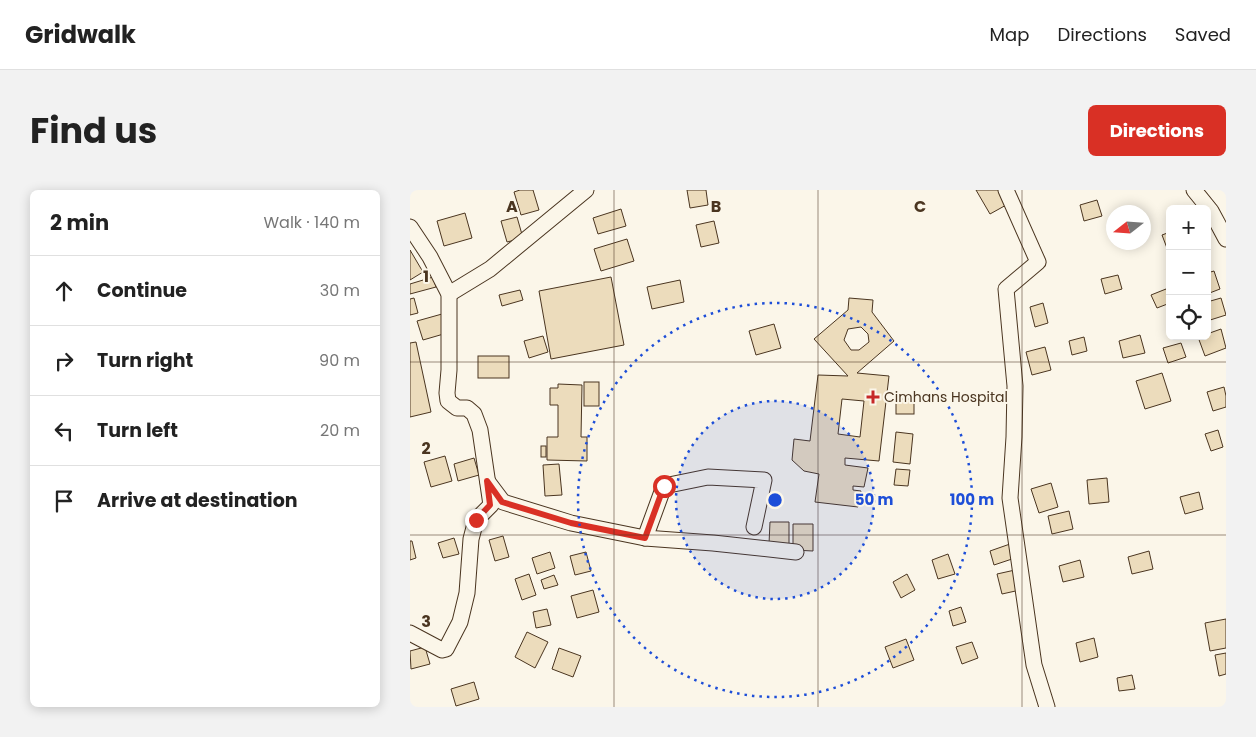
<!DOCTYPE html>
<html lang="en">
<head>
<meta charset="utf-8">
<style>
	:root { --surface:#fff; --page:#f2f2f2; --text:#222; --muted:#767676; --line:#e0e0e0; --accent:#d93025 }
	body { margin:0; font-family:Poppins,sans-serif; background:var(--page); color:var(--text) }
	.controls { position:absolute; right:15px; top:15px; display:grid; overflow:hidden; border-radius:8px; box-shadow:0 2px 12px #0003 }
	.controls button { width:45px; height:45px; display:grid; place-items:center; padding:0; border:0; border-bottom:1px solid var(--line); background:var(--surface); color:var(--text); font:25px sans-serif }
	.compass { position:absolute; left:696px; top:15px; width:45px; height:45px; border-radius:50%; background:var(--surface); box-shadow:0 2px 12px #0003; rotate:253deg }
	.stop { position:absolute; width:15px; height:15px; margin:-11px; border:4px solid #d93025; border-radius:50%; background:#fff }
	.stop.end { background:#d93025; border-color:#fff; box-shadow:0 1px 5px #0008 }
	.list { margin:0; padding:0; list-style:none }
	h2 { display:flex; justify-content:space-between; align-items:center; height:65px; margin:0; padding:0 20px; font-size:21px }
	h2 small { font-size:16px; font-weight:400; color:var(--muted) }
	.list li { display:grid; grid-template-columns:32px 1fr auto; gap:15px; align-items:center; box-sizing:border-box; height:70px; padding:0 20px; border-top:1px solid var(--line) }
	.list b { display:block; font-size:19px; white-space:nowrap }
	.list em { font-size:16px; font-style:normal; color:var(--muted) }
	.icon { flex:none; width:28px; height:28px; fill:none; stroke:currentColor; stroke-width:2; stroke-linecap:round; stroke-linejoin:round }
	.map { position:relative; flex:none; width:816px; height:517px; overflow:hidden; border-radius:8px }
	header { display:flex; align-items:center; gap:30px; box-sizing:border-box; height:70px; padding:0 25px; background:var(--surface); border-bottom:1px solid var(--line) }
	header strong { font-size:24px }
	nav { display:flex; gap:28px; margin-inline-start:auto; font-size:18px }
	.intro { display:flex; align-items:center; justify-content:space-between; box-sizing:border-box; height:120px; padding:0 30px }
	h1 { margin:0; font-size:35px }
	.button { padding:12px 22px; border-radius:8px; background:var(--accent); color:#fff; font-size:18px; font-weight:700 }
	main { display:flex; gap:30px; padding:0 30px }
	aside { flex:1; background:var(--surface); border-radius:8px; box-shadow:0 2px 12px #0003 }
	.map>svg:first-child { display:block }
</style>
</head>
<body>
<header>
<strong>Gridwalk</strong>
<nav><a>Map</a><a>Directions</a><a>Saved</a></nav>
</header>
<div class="intro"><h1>Find us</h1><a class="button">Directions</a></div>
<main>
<aside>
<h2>2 min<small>Walk · 140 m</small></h2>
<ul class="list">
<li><svg class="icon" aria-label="ahead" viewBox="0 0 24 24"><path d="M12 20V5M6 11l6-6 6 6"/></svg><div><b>Continue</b></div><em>30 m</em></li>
<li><svg class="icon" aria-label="right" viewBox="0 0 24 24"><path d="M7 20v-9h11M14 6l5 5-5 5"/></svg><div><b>Turn right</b></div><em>90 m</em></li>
<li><svg class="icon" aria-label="left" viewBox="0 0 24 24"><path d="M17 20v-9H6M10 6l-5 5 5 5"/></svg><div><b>Turn left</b></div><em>20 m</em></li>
<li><svg class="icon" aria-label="arrive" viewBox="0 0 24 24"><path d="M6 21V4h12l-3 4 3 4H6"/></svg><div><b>Arrive at destination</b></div></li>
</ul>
</aside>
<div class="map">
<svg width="816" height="517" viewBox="0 0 816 517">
	<rect width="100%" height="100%" fill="#fbf6e9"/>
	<g fill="#ecdcbc" stroke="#4a3520" fill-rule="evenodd">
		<path d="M 110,0 L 123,0 L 129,20 L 111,25 L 104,2 Z"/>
		<path d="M 277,0 L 296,0 L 298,15 L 280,18 Z"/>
		<path d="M 566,0 L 589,0 L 598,14 L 580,24 Z"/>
		<path d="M 687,10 L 692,26 L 674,31 L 670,15 Z"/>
		<path d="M 211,19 L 216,36 L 188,44 L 183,28 Z"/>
		<path d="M 55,23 L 62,48 L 34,56 L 27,31 Z"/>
		<path d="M 107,27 L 113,48 L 97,52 L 91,31 Z"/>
		<path d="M 304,31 L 309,53 L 291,57 L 286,35 Z"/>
		<path d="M 760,42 L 760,66 L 752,45 Z"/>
		<path d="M 217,49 L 224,71 L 191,81 L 184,59 Z"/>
		<path d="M 0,60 L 13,82 L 0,90 Z"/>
		<path d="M 804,81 L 810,99 L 797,104 L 797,83 Z"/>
		<path d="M 708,85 L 712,99 L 695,104 L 691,89 Z"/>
		<path d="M 23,87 L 26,97 L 0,104 L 0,94 Z"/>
		<path d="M 201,87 L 214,155 L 141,169 L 129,101 Z"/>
		<path d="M 270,90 L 274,112 L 242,119 L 237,97 Z"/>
		<path d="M 756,99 L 760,108 L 760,113 L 747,118 L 741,105 Z"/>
		<path d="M 110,100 L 113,110 L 92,116 L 89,105 Z"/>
		<path d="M 4,108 L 8,123 L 0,125 L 0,109 Z"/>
		<path d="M 439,108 L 463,110 L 462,122 L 484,151 L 447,183 L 479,186 L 469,271 L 435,268 L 435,275 L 458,278 L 454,297 L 443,296 L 443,300 L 451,301 L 448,317 L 405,312 L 409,284 L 394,281 L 382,270 L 384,249 L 400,251 L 408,185 L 438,186 L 404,149 L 438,120 ZM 451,137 L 458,144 L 459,152 L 449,160 L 441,160 L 434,150 L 438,139 ZM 432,209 L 454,211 L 450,247 L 428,244 Z"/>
		<path d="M 811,108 L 816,125 L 797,131 L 797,112 Z"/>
		<path d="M 633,113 L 638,133 L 625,137 L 620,117 Z"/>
		<path d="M 32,124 L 37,143 L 13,150 L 7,131 Z"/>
		<path d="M 364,134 L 371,158 L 346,165 L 339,141 Z"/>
		<path d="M 811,139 L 816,158 L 795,166 L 788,147 L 797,146 L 797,144 Z"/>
		<path d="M 730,145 L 735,163 L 713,168 L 709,151 Z"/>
		<path d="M 133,146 L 138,162 L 119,168 L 114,151 Z"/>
		<path d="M 674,147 L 677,161 L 662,165 L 659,151 Z"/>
		<path d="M 6,152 L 21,222 L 0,227 L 0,153 Z"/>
		<path d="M 771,153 L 776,167 L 758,173 L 753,158 Z"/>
		<path d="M 635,157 L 641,180 L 622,185 L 616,162 Z"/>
		<rect x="68" y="166" width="31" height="22"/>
		<path d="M 752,183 L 761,211 L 735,219 L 726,191 Z"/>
		<rect x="174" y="192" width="15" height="24"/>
		<path d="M 148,194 L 172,195 L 171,247 L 177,247 L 177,271 L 137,270 L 137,247 L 148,247 L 148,215 L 140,215 L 140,198 L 148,198 Z"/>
		<path d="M 814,197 L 816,206 L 816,217 L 803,221 L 797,202 Z"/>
		<rect x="486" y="209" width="18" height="15"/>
		<path d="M 808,240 L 813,257 L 801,261 L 795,244 Z"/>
		<path d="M 486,242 L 503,244 L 500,274 L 483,272 Z"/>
		<rect x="131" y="256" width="5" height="11"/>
		<path d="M 35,266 L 42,291 L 21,297 L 14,272 Z"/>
		<path d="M 64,268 L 69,285 L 48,291 L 44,274 Z"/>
		<path d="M 149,274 L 152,305 L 135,306 L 133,275 Z"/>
		<path d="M 486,279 L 500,280 L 498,296 L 484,295 Z"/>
		<path d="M 697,288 L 699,312 L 679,314 L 677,290 Z"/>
		<path d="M 641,293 L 648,317 L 629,323 L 621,299 Z"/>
		<path d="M 789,302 L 793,319 L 775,324 L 770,307 Z"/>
		<path d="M 659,321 L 663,339 L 642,344 L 638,326 Z"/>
		<path d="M 360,332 L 379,332 L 379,354 L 359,354 Z"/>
		<path d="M 383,334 L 403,334 L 403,361 L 383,360 Z"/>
		<path d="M 93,346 L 99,367 L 85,371 L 79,350 Z"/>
		<path d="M 44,348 L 49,364 L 33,368 L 28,353 Z"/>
		<path d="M 0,351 L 2,351 L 6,368 L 0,370 Z"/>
		<path d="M 600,354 L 605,368 L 584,375 L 580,361 Z"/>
		<path d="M 739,361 L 743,379 L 722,384 L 718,367 Z"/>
		<path d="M 140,362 L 145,378 L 127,384 L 122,368 Z"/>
		<path d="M 176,362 L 181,381 L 165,385 L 160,366 Z"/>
		<path d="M 538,364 L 545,384 L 528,389 L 522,370 Z"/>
		<path d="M 670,370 L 674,387 L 653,392 L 649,376 Z"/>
		<path d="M 605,380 L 610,400 L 592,404 L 587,384 Z"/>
		<path d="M 119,384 L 126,405 L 112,410 L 105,389 Z"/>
		<path d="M 497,384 L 505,400 L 491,408 L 483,392 Z"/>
		<path d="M 144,385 L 148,395 L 134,399 L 131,390 Z"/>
		<path d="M 183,400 L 189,422 L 167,428 L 161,406 Z"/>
		<path d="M 551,417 L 556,432 L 543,436 L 539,421 Z"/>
		<path d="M 137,419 L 141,435 L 126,438 L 123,422 Z"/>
		<path d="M 816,429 L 816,458 L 800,461 L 795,433 Z"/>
		<path d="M 117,442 L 138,452 L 125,478 L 105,467 Z"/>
		<path d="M 684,448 L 688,467 L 670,472 L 666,453 Z"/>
		<path d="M 496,449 L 504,470 L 483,478 L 475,457 Z"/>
		<path d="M 562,452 L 568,468 L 552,474 L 546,457 Z"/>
		<path d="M 15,457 L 20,474 L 1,479 L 0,461 Z"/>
		<path d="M 149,458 L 171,466 L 163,487 L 142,479 Z"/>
		<path d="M 816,463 L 816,484 L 809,486 L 805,465 Z"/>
		<path d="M 722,485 L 725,499 L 709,501 L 707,488 Z"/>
		<path d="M 64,492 L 69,509 L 46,516 L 41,499 Z"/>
	</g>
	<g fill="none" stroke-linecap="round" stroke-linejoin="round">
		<defs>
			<g id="minor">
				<path d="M 596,0 L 628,72 L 596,99 L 605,196 L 604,247 L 600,308 L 624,475 L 637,517"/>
				<path d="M 784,0 L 801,21 L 816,49"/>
				<path d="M 0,37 L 20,67 L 39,104 L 39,180 L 37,203 L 38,211 L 47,218 L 57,218 L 64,224 L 70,240 L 81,315 L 66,330 L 61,349 L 57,403 L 50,432 L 36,459 L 32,460 L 0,443"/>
				<path d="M 39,104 L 80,79 L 176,0"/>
				<path d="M 78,292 L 93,312 L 161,333 L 235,348 L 303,353 L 386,362"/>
				<path d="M 235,348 L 254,296 L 298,287 L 354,290 L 344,337"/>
			</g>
		</defs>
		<use href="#minor" stroke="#4a3520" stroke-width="17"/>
		<use href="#minor" stroke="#fbf6e9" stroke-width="15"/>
	</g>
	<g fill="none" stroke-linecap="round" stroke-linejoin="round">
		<path stroke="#d93025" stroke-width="6" d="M 66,330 L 80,315 L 77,291 L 92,312 L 161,333 L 235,348 L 254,296"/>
	</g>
	<path fill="none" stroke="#4a3520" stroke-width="1" stroke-opacity="0.55" d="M 204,0 L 204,517M 408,0 L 408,517M 612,0 L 612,517M 0,172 L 816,172M 0,345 L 816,345"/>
	<circle cx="365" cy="310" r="99" fill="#1d4ed8" fill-opacity=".12"/>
	<g fill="none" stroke="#1d4ed8" stroke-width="2.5" stroke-dasharray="2.5 5">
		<circle cx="365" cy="310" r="99"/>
		<circle cx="365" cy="310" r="197"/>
	</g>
	<path fill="#c62828" stroke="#fbf6e9" stroke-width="2" d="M460.5 199.5h5v5h5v5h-5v5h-5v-5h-5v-5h5z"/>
	<g text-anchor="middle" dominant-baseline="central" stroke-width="4" stroke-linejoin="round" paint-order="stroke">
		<g font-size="14" fill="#4a3520" stroke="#fbf6e9" text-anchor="start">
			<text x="474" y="207">Cimhans Hospital</text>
		</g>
	</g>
	<g font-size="16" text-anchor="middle" font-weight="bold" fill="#4a3520" stroke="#fbf6e9" stroke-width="4" stroke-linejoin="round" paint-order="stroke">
		<text x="102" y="22">A</text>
		<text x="306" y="22">B</text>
		<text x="510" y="22">C</text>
		<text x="16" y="92">1</text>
		<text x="16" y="264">2</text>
		<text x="16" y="437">3</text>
	</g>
	<circle cx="365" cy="310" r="8" fill="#1d4ed8" stroke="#fbf6e9" stroke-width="2.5"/>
	<g font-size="15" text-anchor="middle" font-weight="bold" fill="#1d4ed8" stroke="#fbf6e9" stroke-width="4" stroke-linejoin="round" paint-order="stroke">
		<text x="464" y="315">50 m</text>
		<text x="562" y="315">100 m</text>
	</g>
</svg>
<div class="controls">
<button>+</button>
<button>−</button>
<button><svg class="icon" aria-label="locate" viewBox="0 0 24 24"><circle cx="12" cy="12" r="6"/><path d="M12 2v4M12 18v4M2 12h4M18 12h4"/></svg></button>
</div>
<svg class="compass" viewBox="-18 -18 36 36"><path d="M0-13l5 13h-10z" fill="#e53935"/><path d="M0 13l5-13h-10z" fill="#767676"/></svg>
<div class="stop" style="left:254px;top:296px"></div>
<div class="stop end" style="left:66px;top:330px"></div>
</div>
</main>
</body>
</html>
